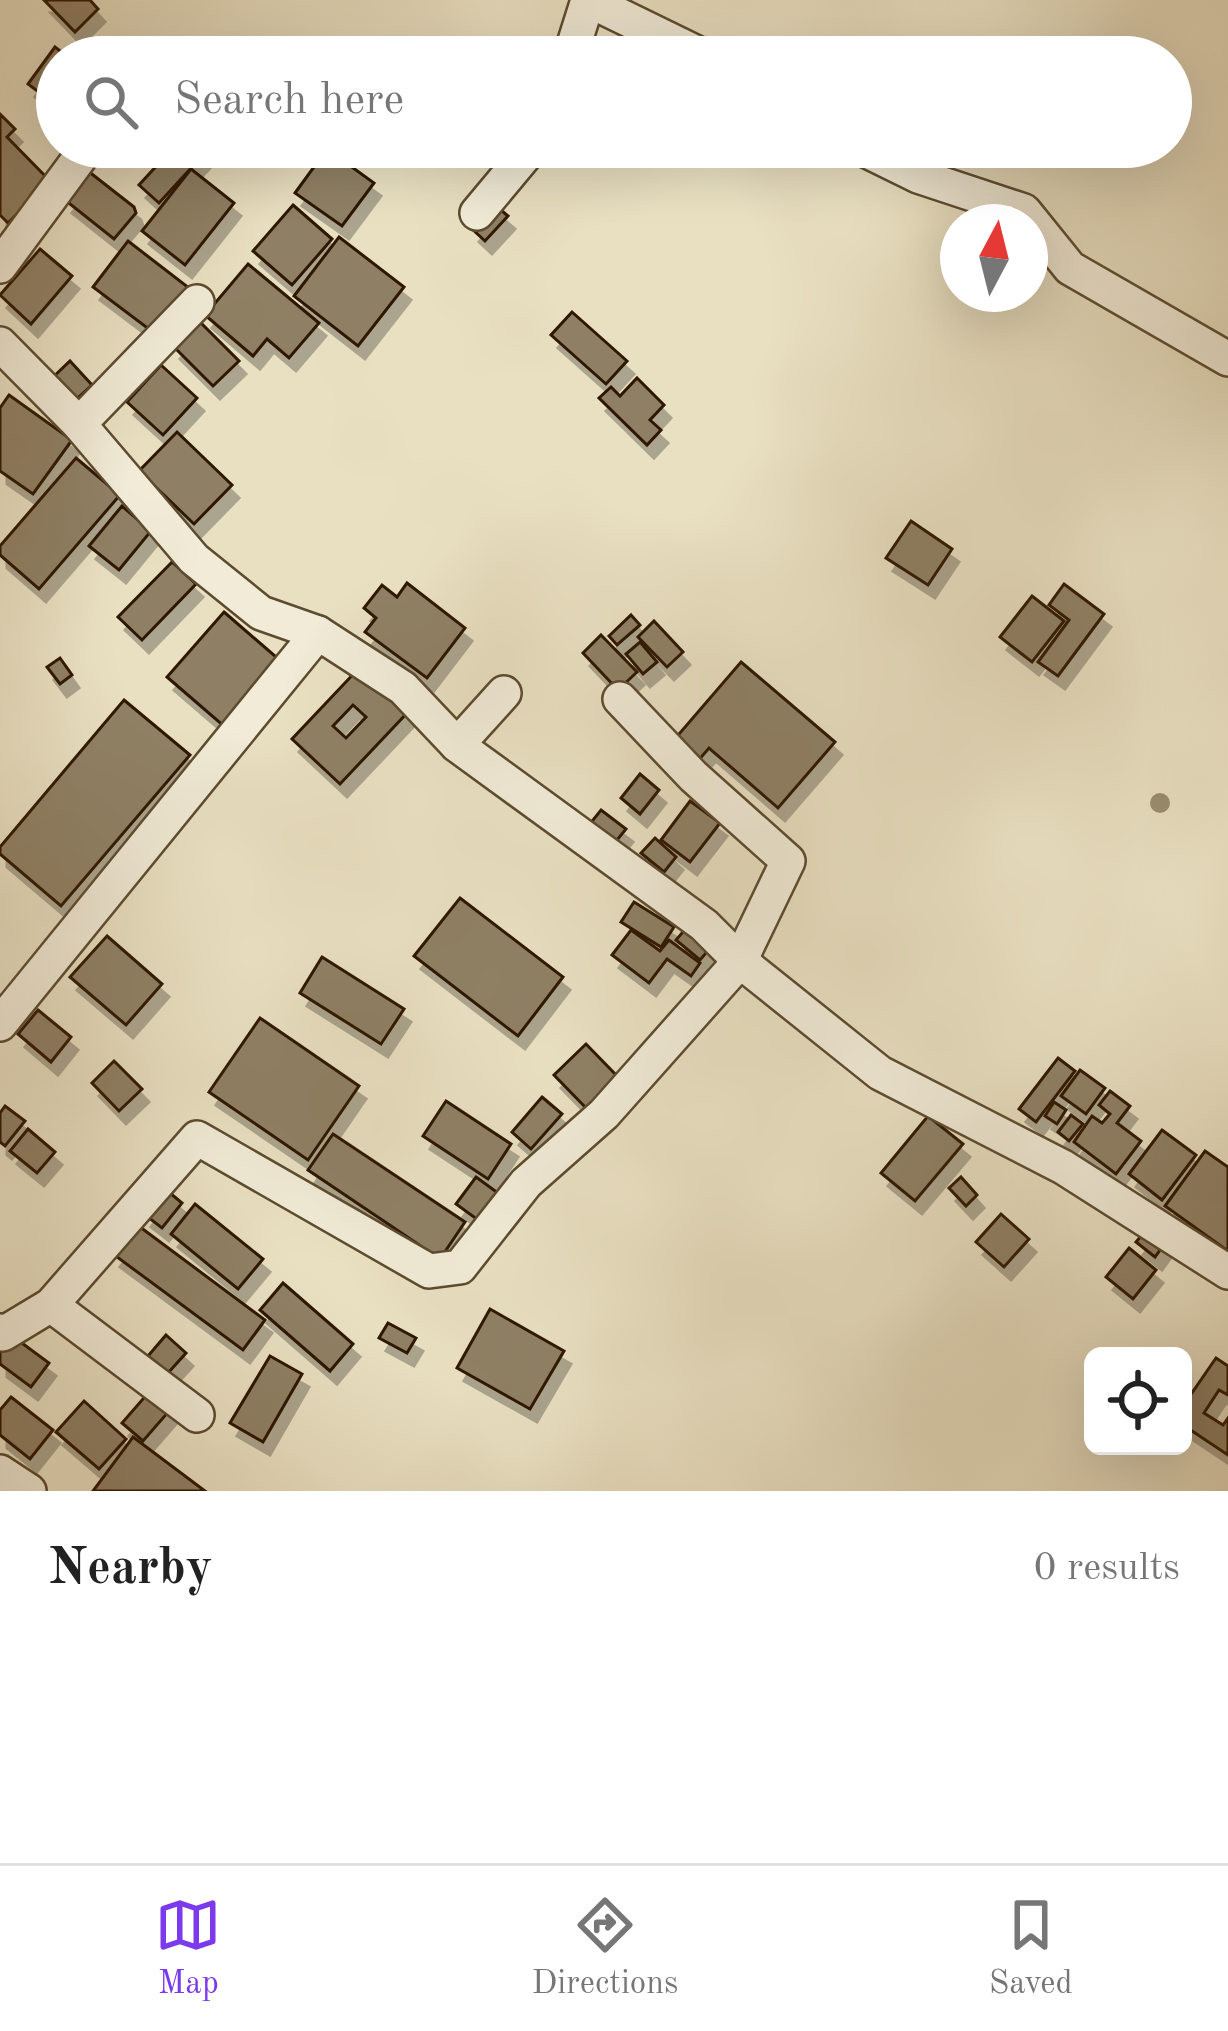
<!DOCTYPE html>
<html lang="en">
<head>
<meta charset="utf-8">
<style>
	:root { --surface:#fff; --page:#f6f6f6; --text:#222; --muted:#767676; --line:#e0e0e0; --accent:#7c3aed }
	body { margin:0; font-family:"Old Standard TT",serif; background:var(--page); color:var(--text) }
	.controls { position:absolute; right:36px; bottom:36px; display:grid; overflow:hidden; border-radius:18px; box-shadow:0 12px 48px #0002 }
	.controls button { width:108px; height:108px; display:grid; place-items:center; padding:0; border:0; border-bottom:3px solid var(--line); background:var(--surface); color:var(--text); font:60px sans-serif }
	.compass { position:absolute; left:940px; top:204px; width:108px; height:108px; border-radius:50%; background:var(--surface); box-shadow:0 12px 48px #0002; rotate:7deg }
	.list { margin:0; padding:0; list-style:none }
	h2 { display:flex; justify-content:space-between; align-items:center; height:156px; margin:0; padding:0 48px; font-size:51px }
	h2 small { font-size:39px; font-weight:400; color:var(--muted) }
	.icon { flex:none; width:66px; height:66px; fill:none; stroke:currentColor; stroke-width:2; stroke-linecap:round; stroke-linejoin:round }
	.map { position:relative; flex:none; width:1228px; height:1491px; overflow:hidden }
	.search { position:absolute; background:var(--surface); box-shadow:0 12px 48px #0002; left:36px; right:36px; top:36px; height:132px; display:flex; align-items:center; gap:30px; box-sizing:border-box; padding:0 42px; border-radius:66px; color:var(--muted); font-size:45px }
	.sheet { height:372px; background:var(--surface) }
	nav { display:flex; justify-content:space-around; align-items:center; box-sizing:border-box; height:168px; border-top:3px solid var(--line); background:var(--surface); font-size:33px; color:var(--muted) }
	nav a { display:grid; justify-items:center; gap:6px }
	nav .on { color:var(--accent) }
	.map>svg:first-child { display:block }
</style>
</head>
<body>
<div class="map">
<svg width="1228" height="1491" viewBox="0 0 1228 1491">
	<defs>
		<filter id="shadow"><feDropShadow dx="7" dy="13" stdDeviation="0" flood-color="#0004"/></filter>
	</defs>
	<rect width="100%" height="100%" fill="#e9e0c2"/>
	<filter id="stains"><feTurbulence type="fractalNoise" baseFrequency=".00167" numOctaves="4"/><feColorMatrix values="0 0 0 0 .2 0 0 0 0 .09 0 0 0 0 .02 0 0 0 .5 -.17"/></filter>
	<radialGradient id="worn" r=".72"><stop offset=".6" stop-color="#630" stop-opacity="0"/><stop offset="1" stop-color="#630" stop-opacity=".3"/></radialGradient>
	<g fill="#8f8065" stroke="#2d1900" stroke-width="3" fill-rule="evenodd" filter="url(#shadow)">
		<path d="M 44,0 L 90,0 L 98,9 L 75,32 Z"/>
		<path d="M 55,47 L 68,57 L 57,57 L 57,106 L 28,84 Z"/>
		<path d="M 0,114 L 15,129 L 7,137 L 50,181 L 8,223 L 0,215 Z"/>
		<path d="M 174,147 L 194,147 L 203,155 L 159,203 L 139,185 Z"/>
		<path d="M 327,149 L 374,183 L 342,226 L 295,193 Z"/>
		<path d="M 191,169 L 234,203 L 185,265 L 142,231 Z"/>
		<path d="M 88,171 L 134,207 L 136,213 L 114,239 L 65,200 Z"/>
		<path d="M 494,204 L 508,216 L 485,241 L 472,229 Z"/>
		<path d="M 293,205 L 332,239 L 292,285 L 253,251 Z"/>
		<path d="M 339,237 L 404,287 L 358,346 L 294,296 Z"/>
		<path d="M 128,241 L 189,288 L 154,333 L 93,287 Z"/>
		<path d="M 40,249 L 72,276 L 31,324 L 0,295 Z"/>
		<path d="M 248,264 L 319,323 L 289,358 L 267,339 L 253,356 L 205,315 Z"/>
		<path d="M 572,312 L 627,361 L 606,384 L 551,335 Z"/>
		<path d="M 198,320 L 239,361 L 213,386 L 173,346 Z"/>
		<path d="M 70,361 L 92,385 L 70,405 L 48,382 Z"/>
		<path d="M 161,365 L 197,398 L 163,435 L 127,402 Z"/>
		<path d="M 637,378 L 664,405 L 650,420 L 661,430 L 647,445 L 599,398 L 611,387 L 620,396 Z"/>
		<path d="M 9,395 L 72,440 L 33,494 L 0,471 L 0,408 Z"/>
		<path d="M 177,432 L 232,485 L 194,524 L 139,471 Z"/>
		<path d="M 76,458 L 120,495 L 39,589 L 0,555 L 0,546 Z"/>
		<path d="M 122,506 L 151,531 L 119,570 L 89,546 Z"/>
		<path d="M 911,521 L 952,549 L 928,585 L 886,558 Z"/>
		<path d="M 172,562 L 196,584 L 142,640 L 118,617 Z"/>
		<path d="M 407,583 L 465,628 L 427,678 L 365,632 L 376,618 L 364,608 L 382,585 L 397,597 Z"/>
		<path d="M 1064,584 L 1104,614 L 1058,676 L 1038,662 L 1069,620 L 1049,605 Z"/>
		<path d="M 1032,596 L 1064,621 L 1032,662 L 1000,637 Z"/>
		<path d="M 224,612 L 283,663 L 226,728 L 167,677 Z"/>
		<path d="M 631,615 L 640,625 L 617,645 L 609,636 Z"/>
		<path d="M 654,621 L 683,652 L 667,667 L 638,637 Z"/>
		<path d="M 601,635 L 637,672 L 618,690 L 583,653 Z"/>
		<path d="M 640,642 L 657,662 L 643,674 L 626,654 Z"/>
		<path d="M 60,658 L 72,675 L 60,684 L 47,667 Z"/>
		<path d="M 741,662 L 835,742 L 778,808 L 709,748 L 697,762 L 673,741 Z"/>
		<path d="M 360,667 L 408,712 L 340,784 L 292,739 ZM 353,705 L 366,717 L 346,738 L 333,726 Z"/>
		<path d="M 124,700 L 190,755 L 61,906 L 0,854 L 0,847 Z"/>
		<path d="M 640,774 L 659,790 L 640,814 L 621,798 Z"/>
		<path d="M 690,801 L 720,823 L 690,862 L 661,840 Z"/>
		<path d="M 601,810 L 626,829 L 613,845 L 589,825 Z"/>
		<path d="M 655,838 L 676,857 L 664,872 L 641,853 Z"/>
		<path d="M 460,898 L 563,977 L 518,1036 L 414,956 Z"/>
		<path d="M 634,902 L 674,927 L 661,947 L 621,922 Z"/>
		<path d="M 688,926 L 712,946 L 700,960 L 676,940 Z"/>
		<path d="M 631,930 L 660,951 L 669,940 L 700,963 L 691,976 L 667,959 L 649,983 L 612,955 Z"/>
		<path d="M 107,936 L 162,984 L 126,1025 L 70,977 Z"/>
		<path d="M 322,957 L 404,1009 L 381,1044 L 300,993 Z"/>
		<path d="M 38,1010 L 71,1037 L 51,1062 L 18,1034 Z"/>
		<path d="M 260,1018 L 359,1086 L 308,1160 L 209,1092 Z"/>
		<path d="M 586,1044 L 618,1077 L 586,1108 L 554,1075 Z"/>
		<path d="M 1058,1058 L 1075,1071 L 1036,1122 L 1019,1109 Z"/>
		<path d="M 114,1061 L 142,1089 L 119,1111 L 92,1083 Z"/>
		<path d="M 1080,1070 L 1105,1088 L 1086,1114 L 1061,1096 Z"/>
		<path d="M 1110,1091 L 1130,1106 L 1117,1123 L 1141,1141 L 1116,1174 L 1074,1142 L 1092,1116 L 1102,1123 L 1110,1114 L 1099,1105 Z"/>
		<path d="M 542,1097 L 562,1114 L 531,1149 L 512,1132 Z"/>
		<path d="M 446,1101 L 511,1144 L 488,1179 L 423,1136 Z"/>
		<path d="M 1054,1102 L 1066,1110 L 1057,1124 L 1045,1116 Z"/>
		<path d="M 5,1106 L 25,1121 L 5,1146 L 0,1142 L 0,1113 Z"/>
		<path d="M 1071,1115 L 1083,1124 L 1069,1141 L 1058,1132 Z"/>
		<path d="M 928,1116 L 963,1144 L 915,1201 L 881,1173 Z"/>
		<path d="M 28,1129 L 55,1152 L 37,1173 L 10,1151 Z"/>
		<path d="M 1162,1130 L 1196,1155 L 1162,1200 L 1129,1174 Z"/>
		<path d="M 333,1134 L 465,1222 L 440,1259 L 308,1170 Z"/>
		<path d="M 1205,1151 L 1228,1167 L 1228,1251 L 1165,1206 Z"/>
		<path d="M 476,1177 L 498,1193 L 478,1220 L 456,1204 Z"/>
		<path d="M 961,1177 L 977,1195 L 966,1206 L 949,1188 Z"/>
		<path d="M 164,1188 L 182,1203 L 162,1228 L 144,1214 Z"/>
		<path d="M 195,1204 L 263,1259 L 238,1289 L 171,1234 Z"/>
		<path d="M 1001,1214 L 1029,1239 L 1004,1267 L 976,1242 Z"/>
		<path d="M 136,1224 L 265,1320 L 243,1350 L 113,1254 Z"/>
		<path d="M 1147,1229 L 1165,1243 L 1155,1257 L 1136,1242 Z"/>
		<path d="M 1129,1248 L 1156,1270 L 1133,1299 L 1106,1277 Z"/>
		<path d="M 283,1283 L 353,1344 L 330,1371 L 260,1310 Z"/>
		<path d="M 490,1309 L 564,1351 L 530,1409 L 457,1368 Z"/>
		<path d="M 388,1323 L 416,1338 L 407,1353 L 379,1338 Z"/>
		<path d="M 11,1335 L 49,1363 L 31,1387 L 0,1364 L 0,1349 Z"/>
		<path d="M 166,1335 L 186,1353 L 168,1373 L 148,1356 Z"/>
		<path d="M 270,1356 L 302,1374 L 263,1442 L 230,1423 Z"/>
		<path d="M 1216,1358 L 1228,1366 L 1228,1395 L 1219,1390 L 1204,1413 L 1223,1425 L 1228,1418 L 1228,1455 L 1183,1425 L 1183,1406 Z"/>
		<path d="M 149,1392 L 170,1410 L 143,1441 L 122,1423 Z"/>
		<path d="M 11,1397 L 53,1430 L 30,1459 L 0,1435 L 0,1410 Z"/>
		<path d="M 84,1401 L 126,1439 L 99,1469 L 56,1432 Z"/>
		<path d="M 133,1437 L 205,1491 L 93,1491 Z"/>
	</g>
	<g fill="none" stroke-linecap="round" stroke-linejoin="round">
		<defs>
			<g id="minor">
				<path d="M 570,57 L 588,0 L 705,57"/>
				<path d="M 859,147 L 918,176 L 1024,211 L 1070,268 L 1228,359"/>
				<path d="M 477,213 L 532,147"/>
				<path d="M 0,266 L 87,148"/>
				<path d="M 0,344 L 79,424 L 194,559 L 261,613 L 318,633 L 403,688 L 457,745 L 504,693"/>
				<path d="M 79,424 L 197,302"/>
				<path d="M 457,745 L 704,925 L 740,961 L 880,1073 L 1063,1167 L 1228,1272"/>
				<path d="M 0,1024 L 318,633"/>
				<path d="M 51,1305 L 197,1415"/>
				<path d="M 0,1331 L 3,1334 L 51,1305 L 197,1138 L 429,1271 L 460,1267 L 526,1183 L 604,1114 L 740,961 L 788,861 L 693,776 L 620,699"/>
				<path d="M 0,1472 L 29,1491"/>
			</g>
		</defs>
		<use href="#minor" stroke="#5c4b30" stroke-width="38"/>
		<use href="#minor" stroke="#f1ebd7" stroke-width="33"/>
	</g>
	<circle fill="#9b8e72" cx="1160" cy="803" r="10"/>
	<rect width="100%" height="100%" filter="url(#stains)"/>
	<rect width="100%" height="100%" fill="url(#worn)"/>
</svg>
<div class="controls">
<button><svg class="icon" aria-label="locate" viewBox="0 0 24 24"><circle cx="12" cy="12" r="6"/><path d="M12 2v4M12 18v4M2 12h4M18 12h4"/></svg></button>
</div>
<svg class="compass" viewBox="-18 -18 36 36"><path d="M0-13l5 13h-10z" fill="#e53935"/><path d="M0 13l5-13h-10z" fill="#767676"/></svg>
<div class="search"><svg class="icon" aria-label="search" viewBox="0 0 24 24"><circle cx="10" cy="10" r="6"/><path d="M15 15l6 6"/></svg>Search here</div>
</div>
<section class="sheet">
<h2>Nearby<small>0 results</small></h2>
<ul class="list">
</ul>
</section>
<nav>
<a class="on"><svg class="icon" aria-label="map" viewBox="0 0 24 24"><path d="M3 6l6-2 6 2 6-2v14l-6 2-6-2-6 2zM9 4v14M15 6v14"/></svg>Map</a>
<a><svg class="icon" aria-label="directions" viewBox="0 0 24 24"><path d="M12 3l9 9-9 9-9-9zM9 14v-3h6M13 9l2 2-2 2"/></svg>Directions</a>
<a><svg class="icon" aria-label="saved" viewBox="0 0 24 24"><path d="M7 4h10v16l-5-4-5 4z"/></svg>Saved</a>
</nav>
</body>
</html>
